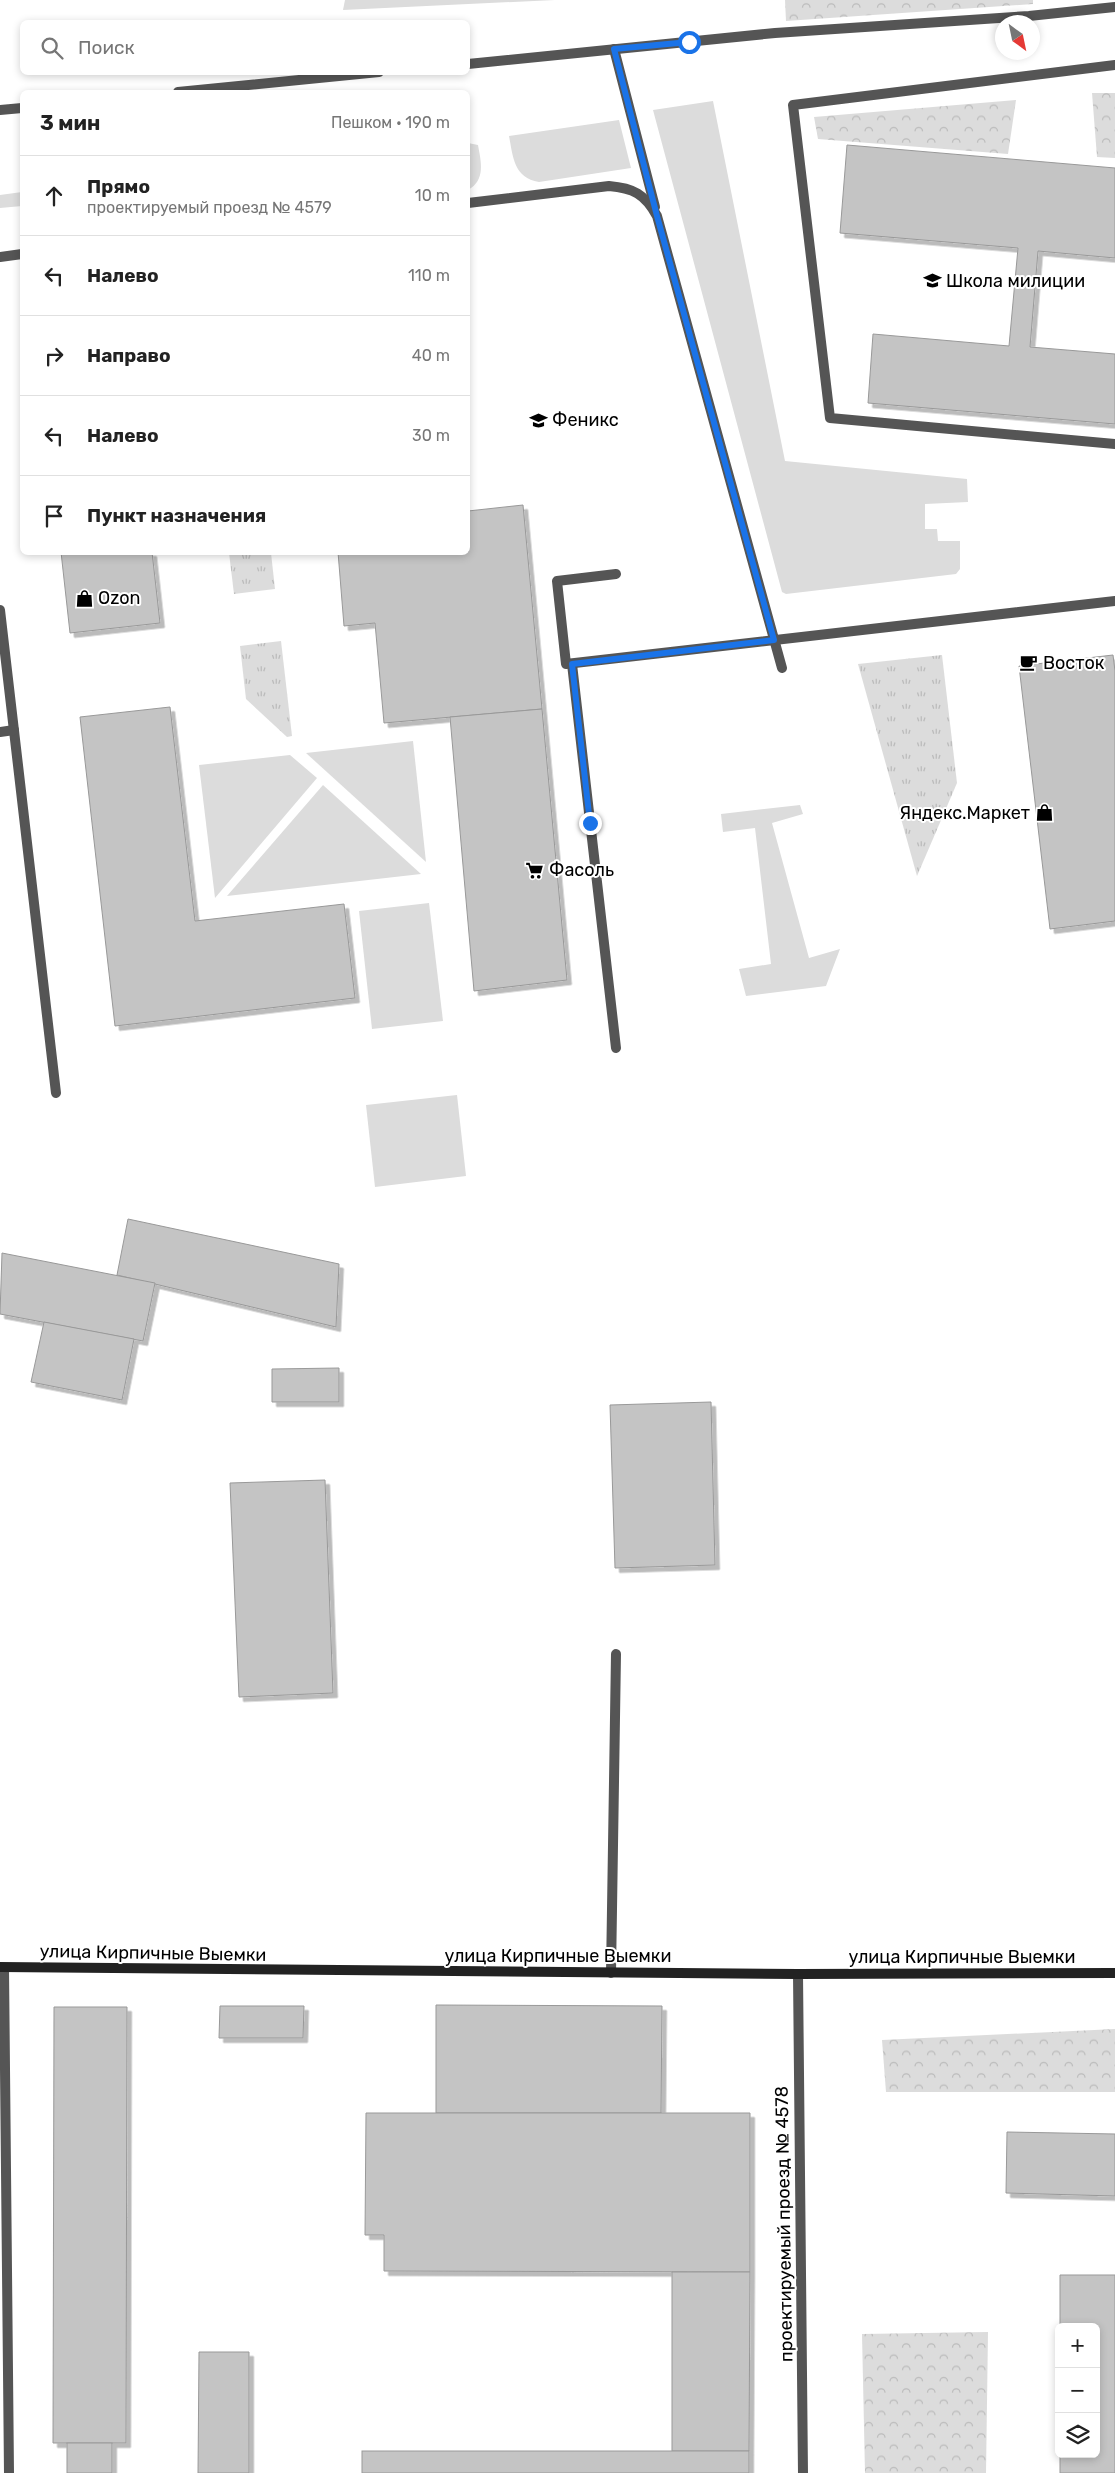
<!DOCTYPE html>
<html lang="ru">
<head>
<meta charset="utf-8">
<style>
	:root { --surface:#fff; --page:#f6f6f6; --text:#222; --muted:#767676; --line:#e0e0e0 }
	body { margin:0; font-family:Rubik,sans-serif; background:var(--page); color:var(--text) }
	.controls { position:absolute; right:15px; bottom:15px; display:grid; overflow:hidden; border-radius:8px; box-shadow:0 2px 8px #0003 }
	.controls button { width:45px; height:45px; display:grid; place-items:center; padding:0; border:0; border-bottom:1px solid var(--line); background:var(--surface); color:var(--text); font:25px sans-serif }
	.compass { position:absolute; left:995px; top:15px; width:45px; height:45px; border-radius:50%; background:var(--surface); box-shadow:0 2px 8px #0003; rotate:147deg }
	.stop { position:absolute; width:15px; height:15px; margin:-11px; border:4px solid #1a73e8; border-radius:50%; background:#fff }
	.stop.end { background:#1a73e8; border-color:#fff; box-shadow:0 1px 5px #0008 }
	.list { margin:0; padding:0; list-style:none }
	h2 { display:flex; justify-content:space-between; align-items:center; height:65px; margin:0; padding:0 20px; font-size:21px }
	h2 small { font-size:16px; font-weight:400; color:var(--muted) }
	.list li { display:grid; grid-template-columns:32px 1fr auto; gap:15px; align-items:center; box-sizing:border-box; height:80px; padding:0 20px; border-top:1px solid var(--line) }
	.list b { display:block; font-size:19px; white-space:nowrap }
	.list p { margin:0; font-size:16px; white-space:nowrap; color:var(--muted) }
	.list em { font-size:16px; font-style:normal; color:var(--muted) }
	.icon { flex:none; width:28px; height:28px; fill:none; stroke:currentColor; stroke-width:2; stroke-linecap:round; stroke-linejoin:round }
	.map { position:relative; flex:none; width:1115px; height:2473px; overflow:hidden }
	.search { position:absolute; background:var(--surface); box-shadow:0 2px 8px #0003; left:20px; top:20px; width:450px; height:55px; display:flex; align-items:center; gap:12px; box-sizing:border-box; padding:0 18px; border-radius:8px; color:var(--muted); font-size:19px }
	.panel { position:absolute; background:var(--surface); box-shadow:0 2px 8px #0003; left:20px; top:90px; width:450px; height:465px; border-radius:8px }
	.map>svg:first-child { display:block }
</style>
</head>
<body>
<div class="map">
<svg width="1115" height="2473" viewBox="0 0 1115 2473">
	<defs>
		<pattern id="forest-crowns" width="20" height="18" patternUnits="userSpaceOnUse" patternTransform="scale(1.25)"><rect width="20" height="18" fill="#dcdcdc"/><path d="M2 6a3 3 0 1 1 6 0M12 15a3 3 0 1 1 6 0" fill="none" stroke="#bbb"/></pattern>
		<pattern id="park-tufts" width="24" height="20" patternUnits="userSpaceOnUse" patternTransform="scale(1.25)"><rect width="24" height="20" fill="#dcdcdc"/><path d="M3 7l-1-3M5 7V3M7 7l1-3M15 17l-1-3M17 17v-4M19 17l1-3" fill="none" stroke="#bbb"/></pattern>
		<filter id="shadow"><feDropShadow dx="4.5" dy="4.5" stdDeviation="0" flood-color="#0004"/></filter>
	</defs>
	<rect width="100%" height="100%" fill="#fff"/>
	<g fill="#dcdcdc">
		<path d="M 345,0 L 555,0 L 343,10 Z"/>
		<path d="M 713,101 L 785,461 L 967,479 L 968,502 L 925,504 L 925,529 L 937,529 L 938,541 L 960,541 L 960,569 L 956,574 L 786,594 L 782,592 L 653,110 Z"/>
		<path d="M 619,120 L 631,168 L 539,182 C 514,178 513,157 509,136 Z"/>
		<path d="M 468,143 L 478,145 C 481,162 486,180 468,190 Z"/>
		<path d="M 22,192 L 22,206 L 0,208 L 0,195 Z"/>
		<path d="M 413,741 L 426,862 L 306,753 Z"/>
		<path d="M 290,755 L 317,778 L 215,898 L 199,765 Z"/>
		<path d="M 323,785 L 421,874 L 227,896 Z"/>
		<path d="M 800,805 L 803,814 L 772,823 L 809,958 L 840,949 L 826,986 L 746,996 L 739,969 L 771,964 L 755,828 L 723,832 L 721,814 Z"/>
		<path d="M 429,903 L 443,1021 L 372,1029 L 359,911 Z"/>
		<path d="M 457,1095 L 466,1176 L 375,1187 L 366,1105 Z"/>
	</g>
	<g fill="url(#forest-crowns)">
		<path d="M 785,0 L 1033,0 L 1033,4 L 786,21 Z"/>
		<path d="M 1092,93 L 1115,93 L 1115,158 L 1097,157 Z"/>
		<path d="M 1016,100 L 1008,154 L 818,139 L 814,117 Z"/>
		<path d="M 1115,2029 L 1115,2092 L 886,2092 L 882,2040 Z"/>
		<path d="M 988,2332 L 986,2473 L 865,2473 L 862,2334 Z"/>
	</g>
	<g fill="url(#park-tufts)">
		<path d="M 229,553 L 271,553 L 275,589 L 234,594 Z"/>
		<path d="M 281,641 L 292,736 L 287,737 L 246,699 L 240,646 Z"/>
		<path d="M 942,655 L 957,783 L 917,876 L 858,664 Z"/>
	</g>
	<g fill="#c4c4c4" stroke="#999" filter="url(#shadow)">
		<path d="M 847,145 L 1115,168 L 1115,258 L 1038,251 L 1030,347 L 1115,354 L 1115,424 L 868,403 L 873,334 L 1009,346 L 1018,248 L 840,233 Z"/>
		<path d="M 523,505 L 542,709 L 384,723 L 375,623 L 344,626 L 338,552 L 468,552 L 468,511 Z"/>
		<path d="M 61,552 L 152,552 L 160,623 L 70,633 Z"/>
		<path d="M 1113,655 L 1115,671 L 1115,921 L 1050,929 L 1019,666 Z"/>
		<path d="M 170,707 L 195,921 L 344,904 L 355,998 L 115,1026 L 80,717 Z"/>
		<path d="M 542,709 L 567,980 L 474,991 L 450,717 Z"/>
		<path d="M 128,1219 L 339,1264 L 336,1327 L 117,1275 Z"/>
		<path d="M 2,1253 L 155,1283 L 143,1341 L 0,1314 Z"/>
		<path d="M 44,1322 L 134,1339 L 122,1400 L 31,1382 Z"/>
		<path d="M 339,1368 L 339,1402 L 272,1402 L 272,1369 Z"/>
		<path d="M 711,1402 L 715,1565 L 615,1568 L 610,1405 Z"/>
		<path d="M 325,1480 L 333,1693 L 239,1697 L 230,1483 Z"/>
		<path d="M 436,2005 L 662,2006 L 661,2113 L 436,2113 Z"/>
		<path d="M 220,2006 L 304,2006 L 303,2038 L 219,2038 Z"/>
		<path d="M 54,2007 L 127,2007 L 126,2443 L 53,2443 Z"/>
		<path d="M 366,2113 L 750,2113 L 750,2272 L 384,2271 L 384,2235 L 365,2235 Z"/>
		<path d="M 1007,2132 L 1115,2134 L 1115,2196 L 1006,2193 Z"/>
		<path d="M 672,2272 L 750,2272 L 749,2451 L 672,2451 Z"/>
		<path d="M 1060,2275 L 1115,2275 L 1115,2473 L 1060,2473 L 1060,2454 L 1096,2454 L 1096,2327 L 1060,2327 Z"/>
		<path d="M 199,2352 L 249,2352 L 249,2473 L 198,2473 Z"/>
		<rect x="67" y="2443" width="45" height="30"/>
		<rect x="362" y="2451" width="387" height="22"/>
	</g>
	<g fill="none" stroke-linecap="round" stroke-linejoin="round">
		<g stroke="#555" stroke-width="10">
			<path d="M 614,49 L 655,207"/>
			<path d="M 1115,65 L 793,105 L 830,418 L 1115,444"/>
			<path d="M 468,203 L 609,186 C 633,188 645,194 657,216 L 782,668"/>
			<path d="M 0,257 L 22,254"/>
			<path d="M 616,574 L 557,581 L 566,664 L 1115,601"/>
			<path d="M 0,610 L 56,1093"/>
			<path d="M 572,664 L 616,1048"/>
			<path d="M 0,732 L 14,730"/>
			<path d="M 611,1973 L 616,1654"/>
		</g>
		<g stroke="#555" stroke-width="10">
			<path d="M 468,64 L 775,33 L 1029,16 L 1115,7"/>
			<path d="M 178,92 L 379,72"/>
			<path d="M 0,110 L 22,108"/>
			<path d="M 4,1968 L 9,2473"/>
			<path d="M 798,1974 L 803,2473"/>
		</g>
		<path stroke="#222" stroke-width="10" d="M 0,1967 L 798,1974 L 1115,1973"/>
	</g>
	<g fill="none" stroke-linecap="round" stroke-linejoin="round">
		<path stroke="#1a73e8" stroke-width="6" d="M 590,823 L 572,664 L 774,640 L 657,216 L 614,49 L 689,42"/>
	</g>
	<defs>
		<symbol id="university-bare" viewBox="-9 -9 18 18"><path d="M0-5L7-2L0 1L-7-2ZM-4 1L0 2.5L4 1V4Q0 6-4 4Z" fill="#000" stroke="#fff" stroke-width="2.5" paint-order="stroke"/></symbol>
		<symbol id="school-bare" viewBox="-9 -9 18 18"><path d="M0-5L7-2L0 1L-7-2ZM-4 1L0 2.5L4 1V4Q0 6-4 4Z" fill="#000" stroke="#fff" stroke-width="2.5" paint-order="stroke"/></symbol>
		<symbol id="shop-bare" viewBox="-9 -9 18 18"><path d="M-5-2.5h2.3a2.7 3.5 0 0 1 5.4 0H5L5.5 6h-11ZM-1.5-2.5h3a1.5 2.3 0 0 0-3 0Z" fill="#000" stroke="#fff" stroke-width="2.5" paint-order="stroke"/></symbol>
		<symbol id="cafe-bare" viewBox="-9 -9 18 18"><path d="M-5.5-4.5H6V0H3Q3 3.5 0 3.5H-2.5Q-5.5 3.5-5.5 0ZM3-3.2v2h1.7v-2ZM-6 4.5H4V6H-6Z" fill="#000" stroke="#fff" stroke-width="2.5" paint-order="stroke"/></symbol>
		<symbol id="supermarket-bare" viewBox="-9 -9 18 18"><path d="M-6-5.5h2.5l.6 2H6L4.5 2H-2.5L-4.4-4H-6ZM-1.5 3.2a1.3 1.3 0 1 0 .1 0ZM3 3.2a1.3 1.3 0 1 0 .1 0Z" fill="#000" stroke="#fff" stroke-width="2.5" paint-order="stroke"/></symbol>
	</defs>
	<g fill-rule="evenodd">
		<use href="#university-bare" x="920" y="268" width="25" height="25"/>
		<use href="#school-bare" x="526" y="408" width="25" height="25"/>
		<use href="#shop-bare" x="72" y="586" width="25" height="25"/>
		<use href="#cafe-bare" x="1016" y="650" width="25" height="25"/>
		<use href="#shop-bare" x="1032" y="800" width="25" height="25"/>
		<use href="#supermarket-bare" x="522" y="858" width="25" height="25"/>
	</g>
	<g text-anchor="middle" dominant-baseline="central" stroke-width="4" stroke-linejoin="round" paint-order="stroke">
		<g font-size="18" fill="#000" stroke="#fff" text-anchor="start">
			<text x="946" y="281">Школа милиции</text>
			<text x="552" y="420">Феникс</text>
			<text x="98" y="598">Ozon</text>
			<text x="1043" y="663">Восток</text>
			<text x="1030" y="813" text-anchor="end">Яндекс.Маркет</text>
			<text x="549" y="870">Фасоль</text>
		</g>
		<g font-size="18" fill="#000" stroke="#fff">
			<text transform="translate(153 1953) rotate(1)">улица Кирпичные Выемки</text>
			<text x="558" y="1956">улица Кирпичные Выемки</text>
			<text x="962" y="1957">улица Кирпичные Выемки</text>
			<text transform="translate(784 2224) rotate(-91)">проектируемый проезд № 4578</text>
		</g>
	</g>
</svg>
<div class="controls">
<button>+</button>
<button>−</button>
<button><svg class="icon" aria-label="layers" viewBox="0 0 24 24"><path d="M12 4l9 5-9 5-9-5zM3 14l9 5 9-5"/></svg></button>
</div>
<svg class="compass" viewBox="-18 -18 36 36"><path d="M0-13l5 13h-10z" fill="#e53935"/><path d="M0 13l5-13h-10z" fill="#767676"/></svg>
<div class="stop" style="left:689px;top:42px"></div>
<div class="stop end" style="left:590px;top:823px"></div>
<div class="search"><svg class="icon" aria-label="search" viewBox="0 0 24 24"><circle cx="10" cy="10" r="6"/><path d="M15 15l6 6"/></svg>Поиск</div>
<section class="panel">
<h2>3 мин<small>Пешком · 190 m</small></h2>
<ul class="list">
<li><svg class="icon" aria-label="ahead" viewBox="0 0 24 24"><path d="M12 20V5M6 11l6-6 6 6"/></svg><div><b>Прямо</b><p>проектируемый проезд № 4579</p></div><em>10 m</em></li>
<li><svg class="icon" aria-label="left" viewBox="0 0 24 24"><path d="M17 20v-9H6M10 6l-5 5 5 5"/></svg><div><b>Налево</b></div><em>110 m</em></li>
<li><svg class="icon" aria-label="right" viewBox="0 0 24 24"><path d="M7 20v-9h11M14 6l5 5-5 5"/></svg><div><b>Направо</b></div><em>40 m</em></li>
<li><svg class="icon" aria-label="left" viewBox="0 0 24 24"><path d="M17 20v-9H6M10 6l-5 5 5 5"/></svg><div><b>Налево</b></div><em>30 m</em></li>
<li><svg class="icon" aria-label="arrive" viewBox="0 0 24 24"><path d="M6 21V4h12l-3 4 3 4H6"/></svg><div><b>Пункт назначения</b></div></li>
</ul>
</section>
</div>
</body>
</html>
